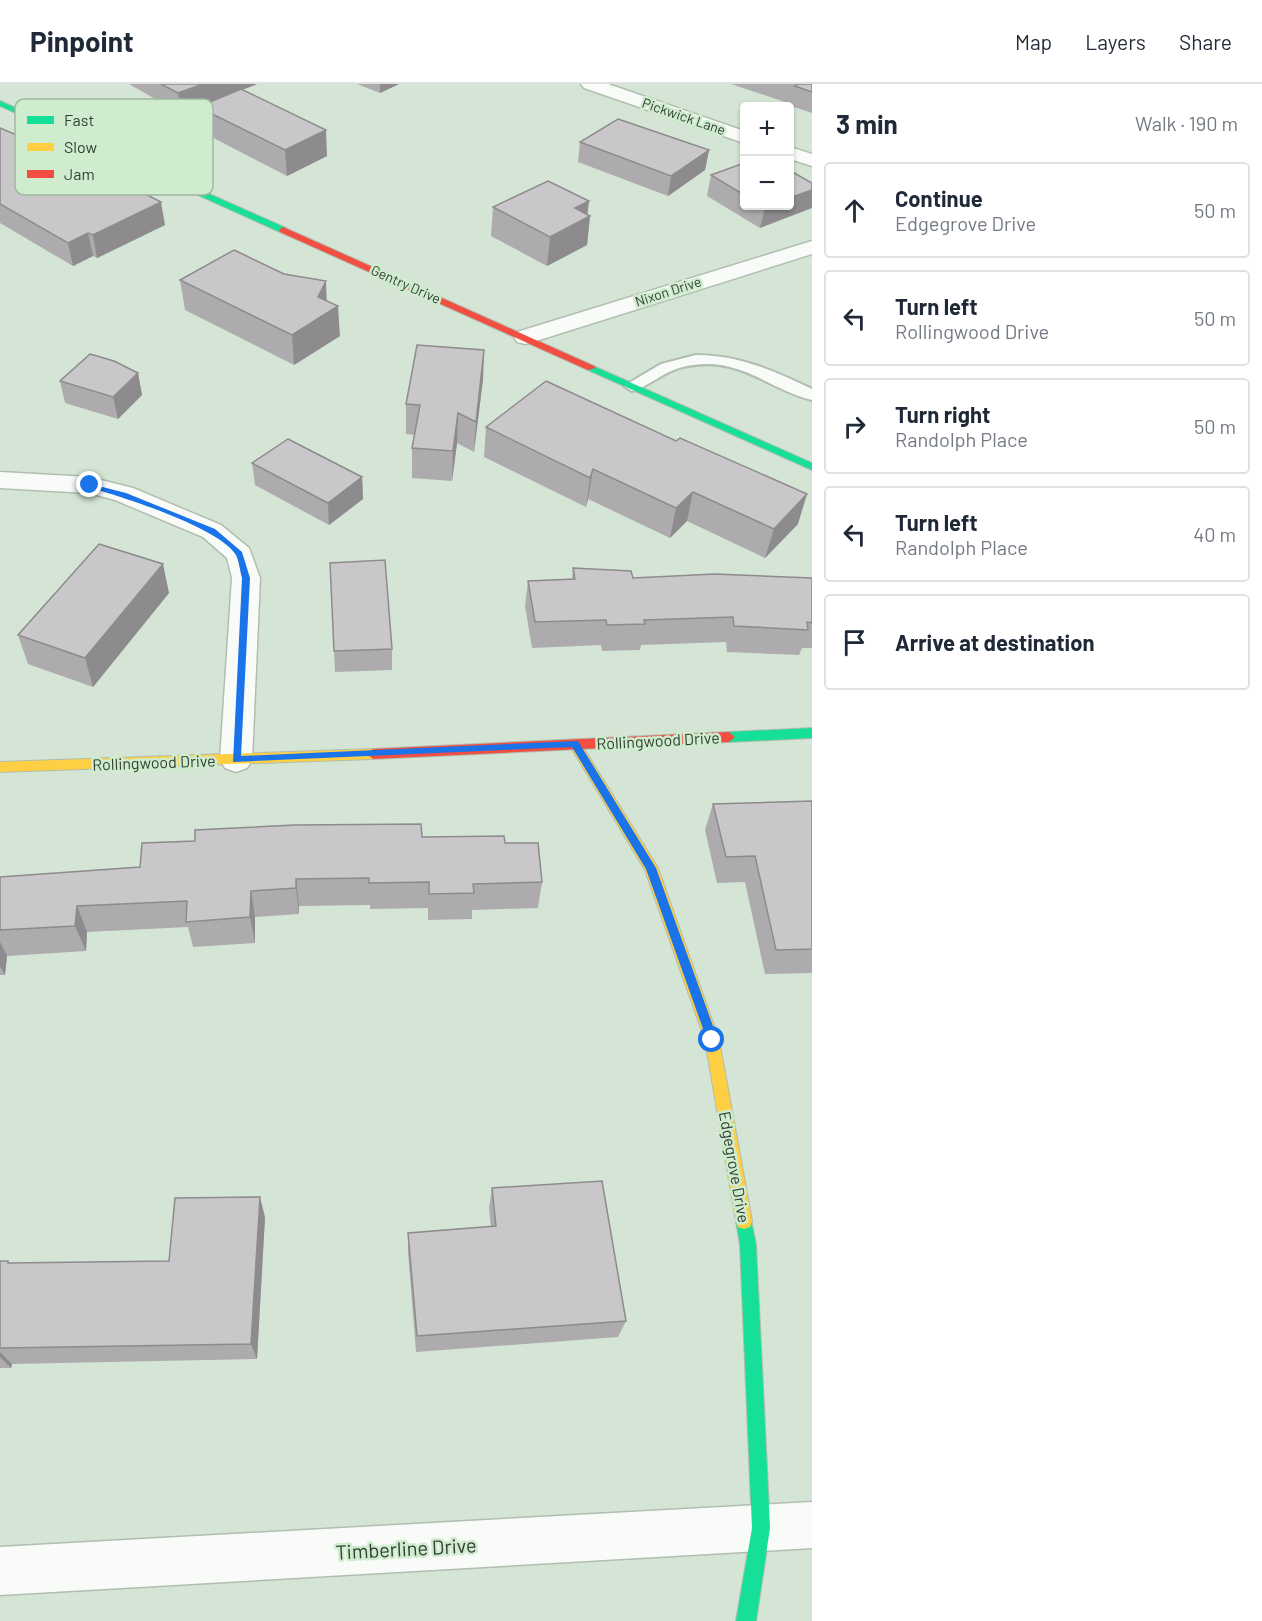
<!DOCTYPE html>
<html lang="en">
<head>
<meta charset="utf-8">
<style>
	:root { --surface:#fff; --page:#f6f6f7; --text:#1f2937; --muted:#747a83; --line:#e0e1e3 }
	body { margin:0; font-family:Barlow,sans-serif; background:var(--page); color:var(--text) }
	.controls { position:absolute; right:18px; top:18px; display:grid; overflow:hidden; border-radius:6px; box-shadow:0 2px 4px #0004 }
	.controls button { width:54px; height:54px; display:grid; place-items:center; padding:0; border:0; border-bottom:2px solid var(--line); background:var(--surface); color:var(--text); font:30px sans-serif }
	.stop { position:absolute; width:18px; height:18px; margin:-14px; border:4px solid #1a73e8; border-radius:50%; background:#fff }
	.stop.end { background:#1a73e8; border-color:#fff; box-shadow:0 2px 6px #0008 }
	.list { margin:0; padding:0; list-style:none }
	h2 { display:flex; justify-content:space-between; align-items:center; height:78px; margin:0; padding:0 24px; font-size:26px }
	h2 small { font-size:20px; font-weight:400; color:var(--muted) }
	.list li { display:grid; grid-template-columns:39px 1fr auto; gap:18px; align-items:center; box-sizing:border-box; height:96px; margin:0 12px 12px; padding:0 12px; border:2px solid var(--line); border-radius:6px }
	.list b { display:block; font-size:22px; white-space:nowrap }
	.list p { margin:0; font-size:20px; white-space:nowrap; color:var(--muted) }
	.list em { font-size:20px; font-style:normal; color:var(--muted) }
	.icon { flex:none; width:33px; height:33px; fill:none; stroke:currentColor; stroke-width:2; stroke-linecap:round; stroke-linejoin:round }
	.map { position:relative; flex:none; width:812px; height:1537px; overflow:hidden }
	header { display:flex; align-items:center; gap:36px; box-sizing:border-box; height:84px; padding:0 30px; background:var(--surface); border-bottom:2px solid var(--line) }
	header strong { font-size:28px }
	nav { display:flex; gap:33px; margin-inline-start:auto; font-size:21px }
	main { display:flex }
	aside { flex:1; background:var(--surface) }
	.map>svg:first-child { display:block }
</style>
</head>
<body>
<header>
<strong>Pinpoint</strong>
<nav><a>Map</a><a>Layers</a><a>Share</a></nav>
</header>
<main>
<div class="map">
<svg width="812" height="1537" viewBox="0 0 812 1537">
	<rect width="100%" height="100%" fill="#d5e5d5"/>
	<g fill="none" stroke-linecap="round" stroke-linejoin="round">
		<defs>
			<path id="lane" d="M 696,271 C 739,271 774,287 812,305 L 812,316 C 765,304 738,270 683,283 C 664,287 650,302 632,307 L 624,302 L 661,280 Z"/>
			<g id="street">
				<path d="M 581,0 L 608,0 L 744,47 L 744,59 L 584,4 Z"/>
				<path d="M 790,63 L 812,70 L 812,82 L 790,75 Z"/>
				<path d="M 812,157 L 812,170 L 533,258 L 525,260 L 517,258 L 514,253 L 517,248 Z"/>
				<path d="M 0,388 L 89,393 L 133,404 L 221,441 L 249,464 L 260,494 L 252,676 L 247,684 L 236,688 L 225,684 L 220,676 L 232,494 L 227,474 L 203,453 L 115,416 L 89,409 L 0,404 Z"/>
				<path d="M 812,1418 L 812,1464 L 0,1511 L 0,1463 Z"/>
			</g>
			<g id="fast">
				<path d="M 0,17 L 286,144 L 287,146 L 280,148 L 0,22 Z"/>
				<path d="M 591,281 L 812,379 L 812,386 L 588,286 L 586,284 Z"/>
				<path d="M 812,644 L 812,654 L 729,658 L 723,653 L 729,648 Z"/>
				<path d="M 744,1129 L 750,1131 L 756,1161 L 770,1444 L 756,1537 L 736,1537 L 752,1444 L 740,1161 L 736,1137 L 738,1131 Z"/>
			</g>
			<g id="slow">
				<path d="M 575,655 L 579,657 L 658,784 L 719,956 L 752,1137 L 750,1143 L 744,1145 L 738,1143 L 736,1137 L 705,956 L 645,786 L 569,660 Z"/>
				<path d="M 373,665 L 379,670 L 373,675 L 0,688 L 0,678 Z"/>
			</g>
			<g id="jam">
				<path d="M 283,143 L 594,282 L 596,284 L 588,286 L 280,148 L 279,146 Z"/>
				<path d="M 729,648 L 735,653 L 729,658 L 373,675 L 367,670 L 373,665 Z"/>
			</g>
		</defs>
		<use href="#lane" stroke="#b1bdb0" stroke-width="4"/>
		<use href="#street" stroke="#b1bdb0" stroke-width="3"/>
		<use href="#fast" stroke="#b1bdb0" stroke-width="2"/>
		<use href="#slow" stroke="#b1bdb0" stroke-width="2"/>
		<use href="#jam" stroke="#b1bdb0" stroke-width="2"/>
		<use href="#lane" fill="#f9fbf9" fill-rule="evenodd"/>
		<use href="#street" fill="#f9fbf9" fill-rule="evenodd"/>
		<use href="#fast" fill="#16e098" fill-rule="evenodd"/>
		<use href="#slow" fill="#ffcf43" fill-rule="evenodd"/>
		<use href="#jam" fill="#f24e42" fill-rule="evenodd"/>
	</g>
	<g fill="#adabad">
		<path d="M 129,0 L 257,0 L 242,6 L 327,72 L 287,92 L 202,48 L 198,23 L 181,30 Z"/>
		<path d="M 357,0 L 399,0 L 380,9 Z"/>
		<path d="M 731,0 L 812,0 L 812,29 L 791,22 L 791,20 Z"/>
		<path d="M 0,44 L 165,141 L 97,174 L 93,172 L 73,182 L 0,139 Z"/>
		<path d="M 580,58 L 709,66 L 705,86 L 668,112 L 578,78 Z"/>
		<path d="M 744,79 L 744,122 L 789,122 L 760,144 L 707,112 L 711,91 Z"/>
		<path d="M 493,123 L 588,131 L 590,132 L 587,161 L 547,182 L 491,152 Z"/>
		<path d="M 180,196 L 327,217 L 340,252 L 294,281 L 185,226 Z"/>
		<path d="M 484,266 L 483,295 L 474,368 L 457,359 L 452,397 L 412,394 L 412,364 L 415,351 L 406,350 L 406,320 Z"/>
		<path d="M 138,289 L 142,311 L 118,335 L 65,319 L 60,297 Z"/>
		<path d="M 486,343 L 798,440 L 765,474 L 687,437 L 670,454 L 588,415 L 586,423 L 484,373 Z"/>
		<path d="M 252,379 L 362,393 L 363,415 L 329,441 L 255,401 Z"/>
		<path d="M 573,484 L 633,494 L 812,494 L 812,564 L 802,564 L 799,571 L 727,568 L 726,558 L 641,561 L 640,566 L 602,567 L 601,561 L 532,564 L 525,522 L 528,497 L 572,495 Z"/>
		<path d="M 169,509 L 93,603 L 28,580 L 18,551 Z"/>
		<path d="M 392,565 L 392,586 L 335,588 L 334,567 Z"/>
		<path d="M 812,717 L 812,889 L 765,890 L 745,798 L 717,799 L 705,746 L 713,720 Z"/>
		<path d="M 422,753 L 505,759 L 542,798 L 538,824 L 472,826 L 472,835 L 428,836 L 428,824 L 370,825 L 370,821 L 299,822 L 299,830 L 255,833 L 255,859 L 193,863 L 188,843 L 87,848 L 86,867 L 7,872 L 5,891 L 0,891 L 0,793 L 140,783 Z"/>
		<path d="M 492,1104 L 626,1237 L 618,1253 L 416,1268 L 408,1168 L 408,1149 L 491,1143 L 489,1124 Z"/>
		<path d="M 265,1133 L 257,1275 L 12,1280 L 11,1284 L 0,1284 L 0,1177 L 10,1179 L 169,1177 Z"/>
	</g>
	<g fill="#8d8b8d">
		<path d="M 203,0 L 257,0 L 181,30 L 178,9 Z"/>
		<path d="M 380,0 L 399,0 L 380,9 Z"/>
		<path d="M 326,46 L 327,72 L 287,92 L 285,66 Z"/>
		<path d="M 709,66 L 705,86 L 668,112 L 671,92 Z"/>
		<path d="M 812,106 L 812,124 L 760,144 L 765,123 L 770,122 L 789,122 L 789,114 Z"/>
		<path d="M 589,117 L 587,134 L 590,132 L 587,161 L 547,182 L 550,153 L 575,124 Z"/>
		<path d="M 161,118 L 165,141 L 97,174 L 93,151 Z"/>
		<path d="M 88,149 L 93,172 L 73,182 L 68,159 Z"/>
		<path d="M 326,197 L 327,227 L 338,222 L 340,252 L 294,281 L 292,251 L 318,213 Z"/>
		<path d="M 484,266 L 483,295 L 474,368 L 476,338 Z"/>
		<path d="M 138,289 L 142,311 L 118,335 L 113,313 Z"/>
		<path d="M 458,329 L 457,359 L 452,397 L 453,367 Z"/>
		<path d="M 593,385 L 588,415 L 586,423 L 590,394 Z"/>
		<path d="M 362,393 L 363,415 L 329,441 L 328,419 Z"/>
		<path d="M 693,408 L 687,437 L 670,454 L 676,424 Z"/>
		<path d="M 807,410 L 798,440 L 765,474 L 774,445 Z"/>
		<path d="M 163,480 L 169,509 L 93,603 L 85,574 Z"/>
		<path d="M 296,795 L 299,822 L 299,830 L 296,804 Z"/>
		<path d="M 251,807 L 255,833 L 255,859 L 250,833 Z"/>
		<path d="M 77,822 L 87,848 L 86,867 L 75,842 Z"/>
		<path d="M 0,858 L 7,872 L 5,891 L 0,882 Z"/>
		<path d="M 260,1113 L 265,1133 L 257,1275 L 251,1260 Z"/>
		<path d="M 0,1268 L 12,1280 L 11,1284 L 0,1273 Z"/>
	</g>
	<g fill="#c9c7c9" stroke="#8d8b8d" stroke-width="1.5">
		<path d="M 161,0 L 203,0 L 178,9 Z"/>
		<path d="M 796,0 L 812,0 L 812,8 L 795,2 L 798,0 Z"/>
		<path d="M 241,5 L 326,46 L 285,66 L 198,23 Z"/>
		<path d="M 618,35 L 709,66 L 671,92 L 580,58 Z"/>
		<path d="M 0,44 L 45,63 L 115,101 L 122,98 L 161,118 L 93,151 L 88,149 L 68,159 L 0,120 Z"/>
		<path d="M 744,79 L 744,111 L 711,91 Z"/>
		<path d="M 789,86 L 812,99 L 812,106 L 789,114 Z"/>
		<path d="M 548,97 L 589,117 L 575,124 L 590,132 L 550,153 L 493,123 Z"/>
		<path d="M 234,166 L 284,190 L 326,197 L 318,213 L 338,222 L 292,251 L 180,196 Z"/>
		<path d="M 417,261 L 484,266 L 476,338 L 458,329 L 453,367 L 412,364 L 420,321 L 406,320 Z"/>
		<path d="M 90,270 L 114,277 L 138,289 L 113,313 L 60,297 Z"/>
		<path d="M 546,297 L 676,357 L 680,354 L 807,410 L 774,445 L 693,408 L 676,424 L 593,385 L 590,394 L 486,343 Z"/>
		<path d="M 288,355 L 362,393 L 328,419 L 252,379 Z"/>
		<path d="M 99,460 L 163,480 L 85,574 L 18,551 Z"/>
		<path d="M 385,476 L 392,565 L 334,567 L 330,479 Z"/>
		<path d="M 573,484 L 631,487 L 633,494 L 715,490 L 812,494 L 812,539 L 807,538 L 808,546 L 734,542 L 733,533 L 644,536 L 645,540 L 607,541 L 606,536 L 535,538 L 528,497 L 575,495 Z"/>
		<path d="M 812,717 L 812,865 L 776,866 L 755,772 L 726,773 L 713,720 Z"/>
		<path d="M 421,740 L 422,753 L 504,752 L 505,759 L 538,759 L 542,798 L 473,800 L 474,809 L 429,810 L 429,798 L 369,799 L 369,794 L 296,795 L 296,804 L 251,807 L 250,833 L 186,838 L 187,817 L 77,822 L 75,842 L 0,846 L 0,793 L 140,783 L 142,759 L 195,757 L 195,746 L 295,741 Z"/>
		<path d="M 602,1097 L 626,1237 L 417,1252 L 408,1149 L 496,1142 L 492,1104 Z"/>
		<path d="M 260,1113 L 251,1260 L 0,1264 L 0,1177 L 8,1177 L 8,1179 L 169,1177 L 175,1114 Z"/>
	</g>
	<path fill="#1a73e8" d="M 87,399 L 126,409 L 215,445 L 242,468 L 250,494 L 241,672 L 578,657 L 656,784 L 718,956 L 716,959 L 712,961 L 707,956 L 646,785 L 572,663 L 233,678 L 242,494 C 240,487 239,477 236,471 C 219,443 120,412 87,403 Z"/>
	<g text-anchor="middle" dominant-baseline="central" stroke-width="5" stroke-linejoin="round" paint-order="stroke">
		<g font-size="14" fill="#333f33" stroke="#cfecce">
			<text transform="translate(684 32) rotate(19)">Pickwick Lane</text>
			<text transform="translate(406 200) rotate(24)">Gentry Drive</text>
			<text transform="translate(668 207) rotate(-18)">Nixon Drive</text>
		</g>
		<g font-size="16" fill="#333f33" stroke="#cfecce">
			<text transform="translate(658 656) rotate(-3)">Rollingwood Drive</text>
			<text transform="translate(154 678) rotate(-2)">Rollingwood Drive</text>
			<text transform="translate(735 1083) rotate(80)">Edgegrove Drive</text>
		</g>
		<g font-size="20" fill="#333f33" stroke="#cfecce">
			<text transform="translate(406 1464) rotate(-3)">Timberline Drive</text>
		</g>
	</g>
	<rect x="15" y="15" width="198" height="96" rx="9" fill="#cfecce" stroke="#a0b8a0" stroke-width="1.5"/>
	<rect x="27" y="32" width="27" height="8" fill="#16e098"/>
	<rect x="27" y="59" width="27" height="8" fill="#ffcf43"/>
	<rect x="27" y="86" width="27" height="8" fill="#f24e42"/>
	<g font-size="16" fill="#333f33">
		<text x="64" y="42">Fast</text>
		<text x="64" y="69">Slow</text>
		<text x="64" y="96">Jam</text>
	</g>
</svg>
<div class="controls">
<button>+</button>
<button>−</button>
</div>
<div class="stop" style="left:712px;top:956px"></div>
<div class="stop end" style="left:90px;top:401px"></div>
</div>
<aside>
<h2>3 min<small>Walk · 190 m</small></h2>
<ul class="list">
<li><svg class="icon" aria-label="ahead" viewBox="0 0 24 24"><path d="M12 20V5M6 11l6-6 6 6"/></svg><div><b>Continue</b><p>Edgegrove Drive</p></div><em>50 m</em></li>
<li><svg class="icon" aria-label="left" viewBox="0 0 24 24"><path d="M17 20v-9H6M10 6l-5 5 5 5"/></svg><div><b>Turn left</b><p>Rollingwood Drive</p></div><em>50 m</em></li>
<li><svg class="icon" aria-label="right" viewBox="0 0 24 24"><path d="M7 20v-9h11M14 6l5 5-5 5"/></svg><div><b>Turn right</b><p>Randolph Place</p></div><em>50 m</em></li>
<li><svg class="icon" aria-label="left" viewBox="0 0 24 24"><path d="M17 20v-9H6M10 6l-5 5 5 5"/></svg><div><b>Turn left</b><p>Randolph Place</p></div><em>40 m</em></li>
<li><svg class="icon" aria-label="arrive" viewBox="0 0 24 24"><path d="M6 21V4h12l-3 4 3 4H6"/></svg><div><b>Arrive at destination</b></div></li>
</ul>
</aside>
</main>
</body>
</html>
